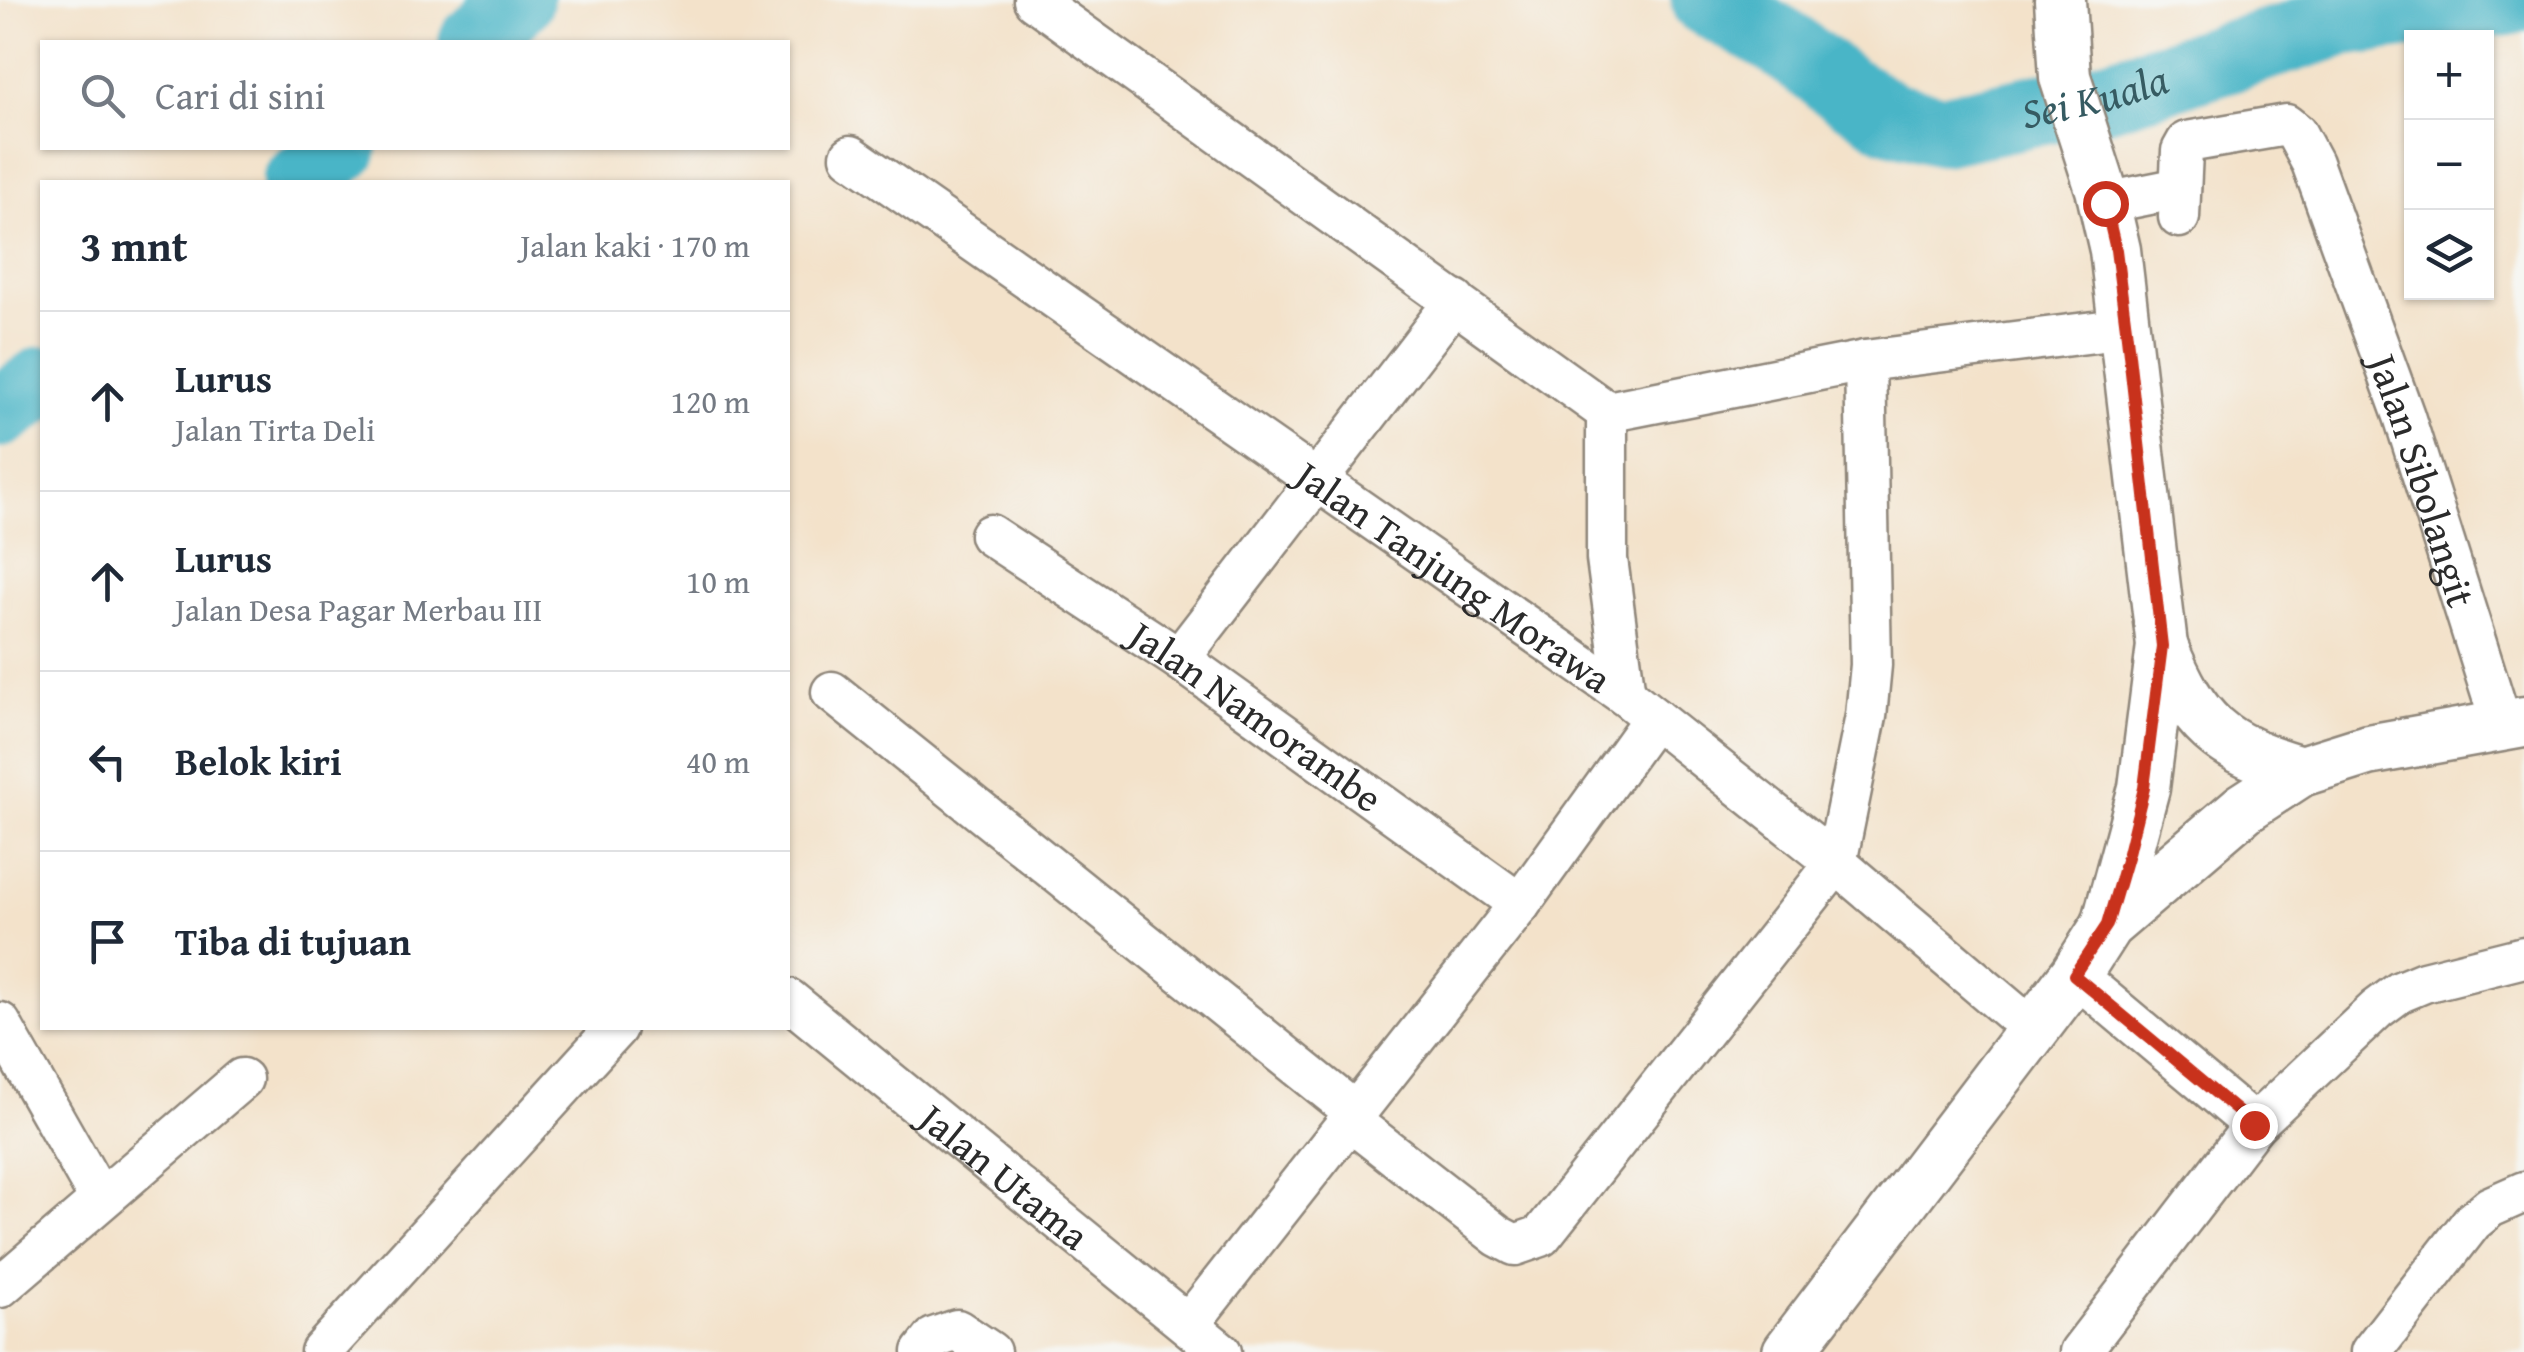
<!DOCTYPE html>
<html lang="id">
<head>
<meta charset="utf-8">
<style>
	:root { --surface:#fff; --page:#f6f6f7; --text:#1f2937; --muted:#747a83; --line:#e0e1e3 }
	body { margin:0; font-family:"Gentium Book Plus",serif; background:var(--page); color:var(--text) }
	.controls { position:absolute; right:30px; top:30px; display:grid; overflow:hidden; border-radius:0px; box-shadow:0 2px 8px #0004 }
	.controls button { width:90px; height:90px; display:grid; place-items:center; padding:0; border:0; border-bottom:2px solid var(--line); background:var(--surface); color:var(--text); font:50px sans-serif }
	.stop { position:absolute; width:30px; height:30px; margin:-22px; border:8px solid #c8321e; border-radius:50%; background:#fff }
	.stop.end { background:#c8321e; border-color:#fff; box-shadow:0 2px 10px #0008 }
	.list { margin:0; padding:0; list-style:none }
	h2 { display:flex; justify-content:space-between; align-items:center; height:130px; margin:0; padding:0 40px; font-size:42px }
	h2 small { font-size:32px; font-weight:400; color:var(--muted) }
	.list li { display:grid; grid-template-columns:65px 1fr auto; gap:30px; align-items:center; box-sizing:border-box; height:180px; padding:0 40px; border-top:2px solid var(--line) }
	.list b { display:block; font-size:38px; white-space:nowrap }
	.list p { margin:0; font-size:32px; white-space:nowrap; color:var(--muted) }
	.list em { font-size:32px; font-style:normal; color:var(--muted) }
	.icon { flex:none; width:55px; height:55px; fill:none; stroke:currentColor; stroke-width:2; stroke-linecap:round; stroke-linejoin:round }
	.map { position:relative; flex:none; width:2524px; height:1352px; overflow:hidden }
	.search { position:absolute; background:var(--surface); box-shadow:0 2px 8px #0004; left:40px; top:40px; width:750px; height:110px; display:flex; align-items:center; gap:25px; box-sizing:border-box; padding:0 35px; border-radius:0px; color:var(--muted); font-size:38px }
	.panel { position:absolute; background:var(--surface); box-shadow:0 2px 8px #0004; left:40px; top:180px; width:750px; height:850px; border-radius:0px }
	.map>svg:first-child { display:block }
</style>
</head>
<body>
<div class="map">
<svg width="2524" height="1352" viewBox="0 0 2524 1352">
	<rect width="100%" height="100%" fill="#f6f6f2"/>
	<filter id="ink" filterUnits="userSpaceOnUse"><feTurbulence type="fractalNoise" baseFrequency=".01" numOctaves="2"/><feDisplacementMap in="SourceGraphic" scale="20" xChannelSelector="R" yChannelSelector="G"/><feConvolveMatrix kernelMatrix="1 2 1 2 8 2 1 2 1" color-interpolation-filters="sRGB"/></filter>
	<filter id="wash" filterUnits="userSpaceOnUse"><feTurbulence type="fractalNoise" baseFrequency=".0048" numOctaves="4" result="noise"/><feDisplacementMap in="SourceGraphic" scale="40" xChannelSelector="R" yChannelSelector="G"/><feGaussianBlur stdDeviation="2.25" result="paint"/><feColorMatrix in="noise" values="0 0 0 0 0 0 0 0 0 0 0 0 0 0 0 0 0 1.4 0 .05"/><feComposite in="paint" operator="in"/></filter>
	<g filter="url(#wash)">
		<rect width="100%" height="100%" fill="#f3e2ca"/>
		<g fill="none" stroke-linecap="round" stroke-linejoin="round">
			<g stroke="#49b5c7" stroke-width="72">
				<path id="s1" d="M 1706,0 L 1778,40 L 1844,89 L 1890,117 L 1942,130 L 2106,95 L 2341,21 L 2509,0"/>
				<path d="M 474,42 L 518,0"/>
				<path d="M 297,182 L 342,148"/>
				<path d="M 0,412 L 42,382"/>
			</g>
		</g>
	</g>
	<g filter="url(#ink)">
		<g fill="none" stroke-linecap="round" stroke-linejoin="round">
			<defs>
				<g id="minor">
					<path d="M 1034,0 L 1607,412 L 1865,361 L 2126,328"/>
					<path id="s2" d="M 851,156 L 1625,695 L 1836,863 L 2032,1029"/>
					<path d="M 2105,203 L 2180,188"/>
					<path id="s3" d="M 2179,217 L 2182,151 L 2187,142 L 2286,125 L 2296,133 L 2312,163 L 2404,416 L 2502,726"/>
					<path d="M 1607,412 L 1607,559 L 1625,695"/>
					<path id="s4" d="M 990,535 L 1179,659 L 1520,904"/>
					<path d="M 1179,659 L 1455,301"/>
					<path d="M 832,692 L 1355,1112"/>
					<path d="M 2075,975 L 2254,1125"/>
					<path id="s5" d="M 788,999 L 1221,1352"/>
					<path d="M 0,1023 L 100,1199"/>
					<path d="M 1349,1120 L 1498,1236 L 1515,1245 L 1541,1236 L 1836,863 L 1866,716 L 1871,665 L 1865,361"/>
					<path d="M 0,1287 L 242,1079"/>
					<path d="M 1189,1324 L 1520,904 L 1654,718"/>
					<path d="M 321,1352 L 616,1028"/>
					<path d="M 923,1352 L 934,1338 L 957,1330 L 990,1352"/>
					<path d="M 2080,1352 L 2254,1125 L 2377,1009 L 2400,992 L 2424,982 L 2524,957"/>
					<path d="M 2371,1352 L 2472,1222 L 2490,1207 L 2524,1192"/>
				</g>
				<g id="tertiary">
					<path d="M 2060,0 L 2065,77 L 2101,189 L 2115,250 L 2162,646 L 2144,788 L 2107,925"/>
					<path d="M 2162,646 C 2194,725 2219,747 2301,771"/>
					<path d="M 1788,1352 L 2075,975 L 2107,925 L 2244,808 L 2301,771 L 2368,750 L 2524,722"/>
				</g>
			</defs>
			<use href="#minor" stroke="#8f867a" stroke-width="45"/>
			<use href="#tertiary" stroke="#8f867a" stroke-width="55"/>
			<use href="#minor" stroke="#fff" stroke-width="40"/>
			<use href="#tertiary" stroke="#fff" stroke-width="50"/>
		</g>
	</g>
	<g fill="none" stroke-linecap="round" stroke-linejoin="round" filter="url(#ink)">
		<path stroke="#c8321e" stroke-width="12" d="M 2105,203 L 2116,250 L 2126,328 L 2162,646 L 2144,788 L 2127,857 L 2107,925 L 2074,975 L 2254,1125"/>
	</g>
	<g text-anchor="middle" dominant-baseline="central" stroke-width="8" stroke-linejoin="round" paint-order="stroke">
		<g font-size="40" fill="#2b2b2b" stroke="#f6f6f2">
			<text stroke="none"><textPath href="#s3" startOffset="560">Jalan Sibolangit</textPath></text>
			<text stroke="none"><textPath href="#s2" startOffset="735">Jalan Tanjung Morawa</textPath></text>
			<text stroke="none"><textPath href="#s4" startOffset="322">Jalan Namorambe</textPath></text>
			<text stroke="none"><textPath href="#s5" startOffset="280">Jalan Utama</textPath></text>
		</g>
		<g font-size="42" font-style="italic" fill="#365b62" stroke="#f6f6f2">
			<text stroke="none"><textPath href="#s1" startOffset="428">Sei Kuala</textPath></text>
		</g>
	</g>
</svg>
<div class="controls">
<button>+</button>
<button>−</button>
<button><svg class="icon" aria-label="layers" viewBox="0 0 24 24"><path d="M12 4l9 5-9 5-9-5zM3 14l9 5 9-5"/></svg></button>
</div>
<div class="stop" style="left:2105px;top:203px"></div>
<div class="stop end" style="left:2254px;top:1125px"></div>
<div class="search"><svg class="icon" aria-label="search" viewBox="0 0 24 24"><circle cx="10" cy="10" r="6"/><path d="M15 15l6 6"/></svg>Cari di sini</div>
<section class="panel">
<h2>3 mnt<small>Jalan kaki · 170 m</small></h2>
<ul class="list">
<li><svg class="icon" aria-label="ahead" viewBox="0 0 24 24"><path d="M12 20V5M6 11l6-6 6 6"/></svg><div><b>Lurus</b><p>Jalan Tirta Deli</p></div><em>120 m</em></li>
<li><svg class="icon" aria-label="ahead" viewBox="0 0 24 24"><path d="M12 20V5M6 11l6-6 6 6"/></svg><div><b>Lurus</b><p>Jalan Desa Pagar Merbau III</p></div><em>10 m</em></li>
<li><svg class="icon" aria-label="left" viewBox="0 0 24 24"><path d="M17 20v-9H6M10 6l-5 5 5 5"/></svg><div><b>Belok kiri</b></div><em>40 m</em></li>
<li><svg class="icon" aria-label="arrive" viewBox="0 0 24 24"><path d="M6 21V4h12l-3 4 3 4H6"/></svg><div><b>Tiba di tujuan</b></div></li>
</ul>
</section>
</div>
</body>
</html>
